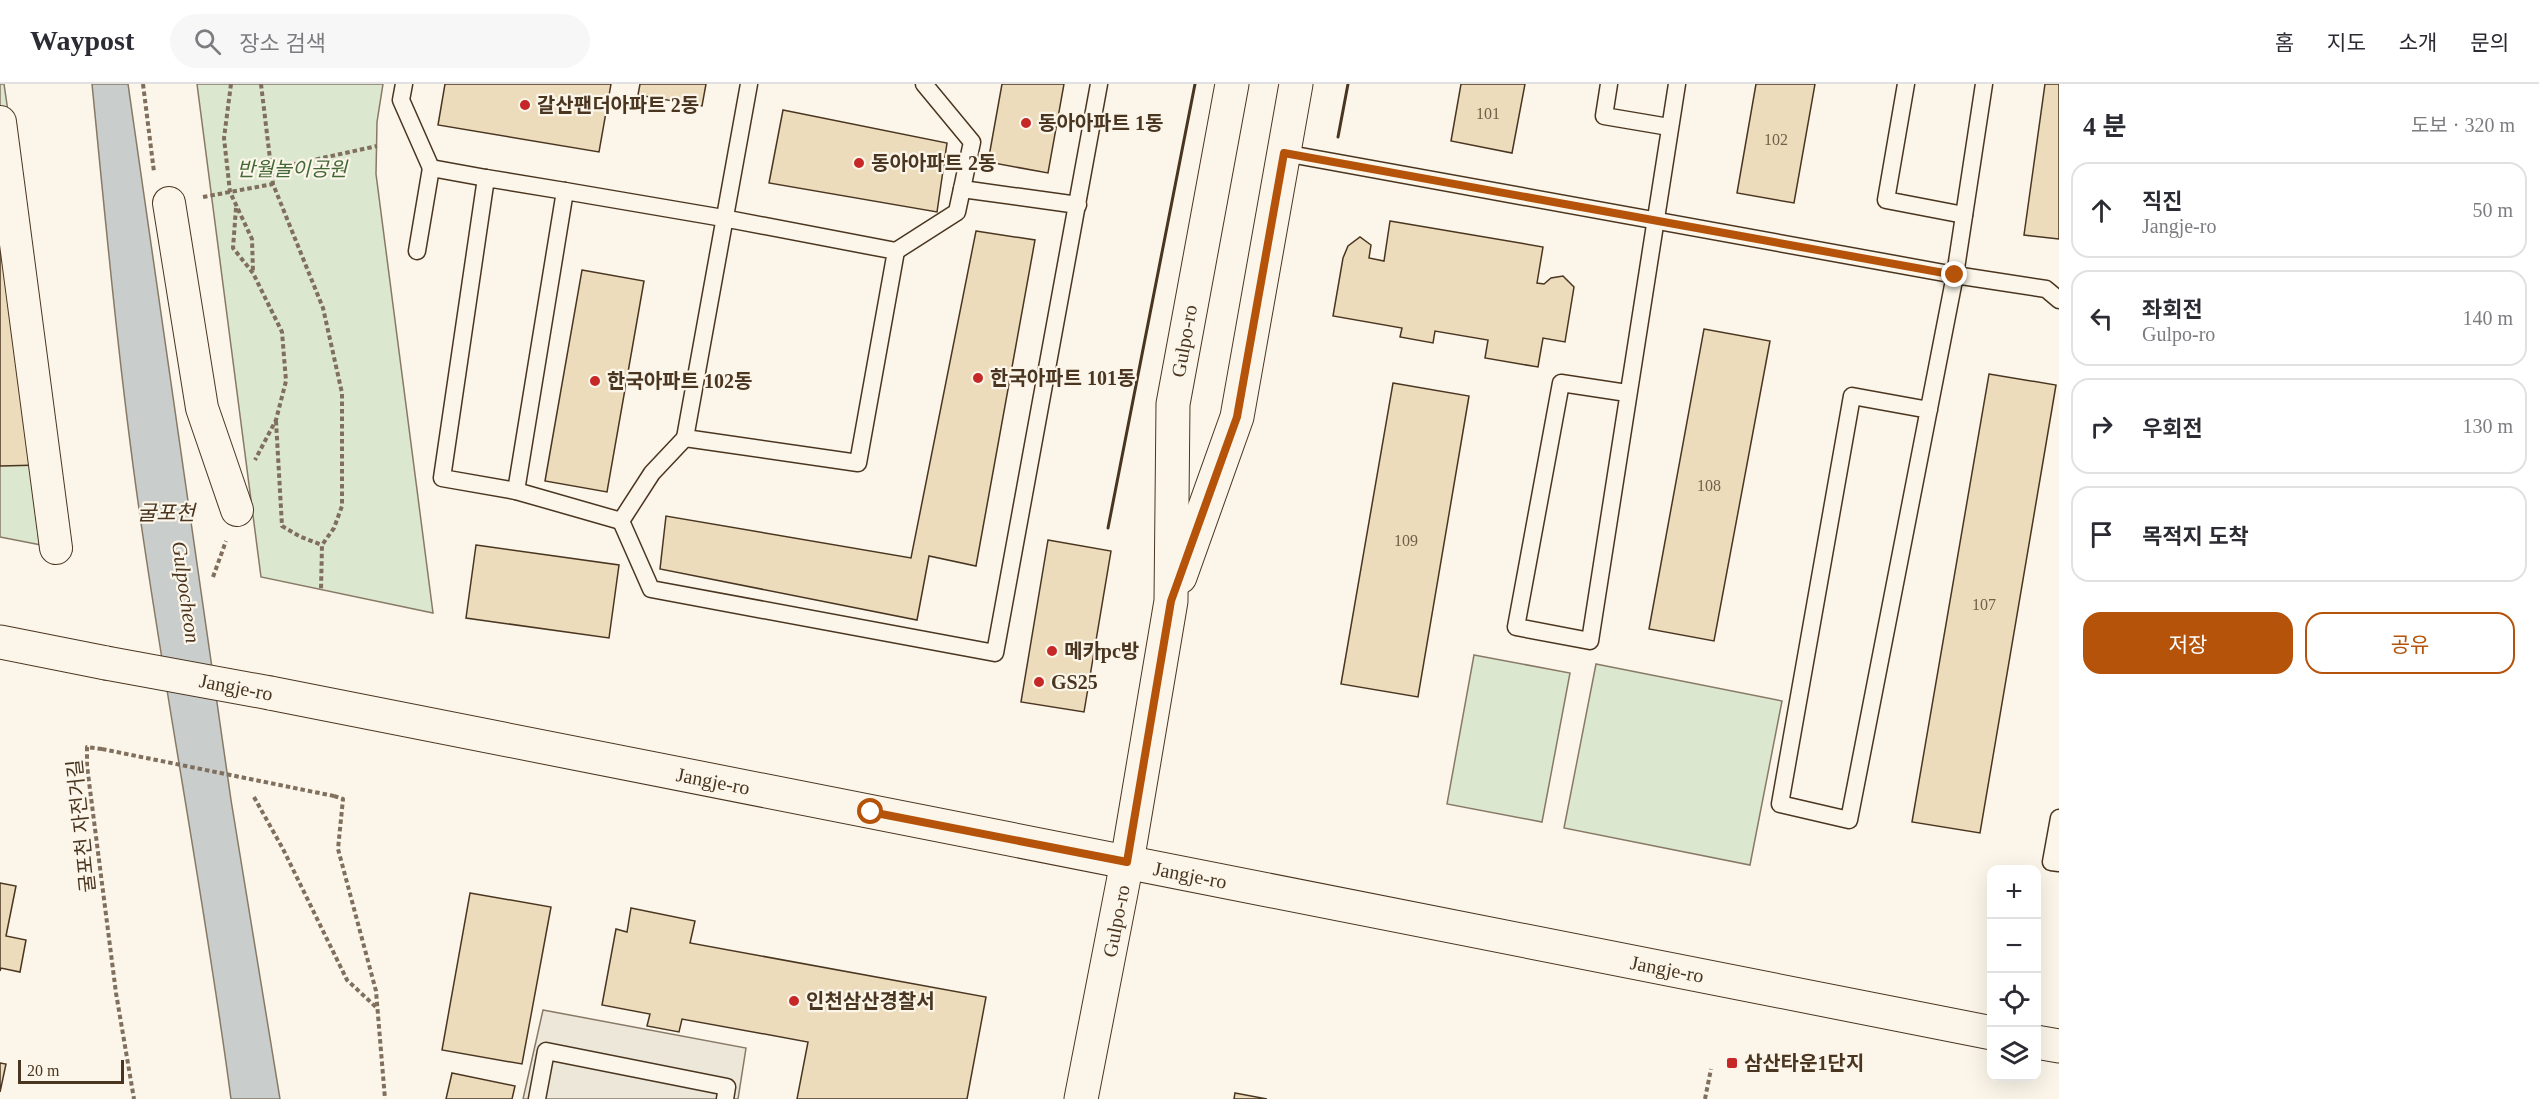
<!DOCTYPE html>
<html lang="ko">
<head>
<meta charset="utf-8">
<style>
	:root { --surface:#fff; --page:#f7f7f7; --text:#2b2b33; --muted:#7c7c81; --line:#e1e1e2; --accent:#b45309 }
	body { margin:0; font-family:"Times New Roman","Noto Sans KR",serif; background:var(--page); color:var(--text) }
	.controls { position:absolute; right:18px; bottom:18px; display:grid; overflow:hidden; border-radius:12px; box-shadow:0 6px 24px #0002 }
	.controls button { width:54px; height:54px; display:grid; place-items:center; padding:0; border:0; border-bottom:2px solid var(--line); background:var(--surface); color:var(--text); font:30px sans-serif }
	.scale { position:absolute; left:18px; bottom:15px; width:106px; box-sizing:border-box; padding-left:6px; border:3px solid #4a3520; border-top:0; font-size:16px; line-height:21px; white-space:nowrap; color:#4a3520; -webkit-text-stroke:4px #fbf6e9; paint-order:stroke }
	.stop { position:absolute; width:18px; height:18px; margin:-14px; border:4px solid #b45309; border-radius:50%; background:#fff }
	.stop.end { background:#b45309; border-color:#fff; box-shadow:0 2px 6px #0008 }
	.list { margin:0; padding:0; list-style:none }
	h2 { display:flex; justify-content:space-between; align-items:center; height:78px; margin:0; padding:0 24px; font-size:26px }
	h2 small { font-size:20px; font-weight:400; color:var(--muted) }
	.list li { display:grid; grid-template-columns:39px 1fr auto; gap:18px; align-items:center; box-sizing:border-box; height:96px; margin:0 12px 12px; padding:0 12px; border:2px solid var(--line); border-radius:18px }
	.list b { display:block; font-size:22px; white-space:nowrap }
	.list p { margin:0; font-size:20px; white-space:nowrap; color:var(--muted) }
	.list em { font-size:20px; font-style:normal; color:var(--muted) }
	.actions { display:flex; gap:12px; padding:18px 24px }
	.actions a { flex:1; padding:14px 0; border:2px solid var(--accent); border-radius:18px; text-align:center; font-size:21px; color:var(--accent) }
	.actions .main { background:var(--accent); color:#fff }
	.icon { flex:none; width:33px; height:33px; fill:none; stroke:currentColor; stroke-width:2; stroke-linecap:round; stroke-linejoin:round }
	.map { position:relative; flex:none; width:2059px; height:1015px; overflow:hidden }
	header { display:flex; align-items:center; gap:36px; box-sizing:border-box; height:84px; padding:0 30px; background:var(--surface); border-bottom:2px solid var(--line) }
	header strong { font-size:28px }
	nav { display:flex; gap:33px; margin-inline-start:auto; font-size:21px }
	.search { width:420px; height:54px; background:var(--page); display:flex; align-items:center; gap:15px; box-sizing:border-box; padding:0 21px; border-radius:33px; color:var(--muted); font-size:22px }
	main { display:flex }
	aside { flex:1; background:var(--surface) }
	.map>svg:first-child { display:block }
</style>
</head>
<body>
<header>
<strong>Waypost</strong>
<div class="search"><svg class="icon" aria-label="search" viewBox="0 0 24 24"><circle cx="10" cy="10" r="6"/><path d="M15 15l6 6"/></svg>장소 검색</div>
<nav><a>홈</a><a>지도</a><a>소개</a><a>문의</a></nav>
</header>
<main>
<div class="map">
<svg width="2059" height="1015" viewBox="0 0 2059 1015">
	<rect width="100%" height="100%" fill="#fbf6e9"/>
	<g fill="#dce7d0" stroke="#887966" stroke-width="1.5">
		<path d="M 0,0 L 4,0 L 72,467 L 0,453 Z"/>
		<path d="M 197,0 L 383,0 L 377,38 L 376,90 L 433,529 L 261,493 Z"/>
		<path d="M 1474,571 L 1570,589 L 1542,738 L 1447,720 Z"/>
		<path d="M 1596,580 L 1782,617 L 1750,781 L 1564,744 Z"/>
	</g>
	<path fill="#ede7d9" stroke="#887966" stroke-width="1.5" d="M 543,926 L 746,964 L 738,1015 L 523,1015 Z"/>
	<path fill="#c9cecd" stroke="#887966" stroke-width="1.5" d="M 92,0 L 128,0 L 231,716 L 280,1015 L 231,1015 C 205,818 167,622 139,425 C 119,284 106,142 92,0 Z"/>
	<g fill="#ecdcbc" stroke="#4a3520" stroke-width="1.5">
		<path d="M 445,0 L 611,0 L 599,68 L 438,41 Z"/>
		<path d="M 640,0 L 706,0 L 702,22 L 638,11 Z"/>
		<path d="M 1002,0 L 1064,0 L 1048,89 L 988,78 Z"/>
		<path d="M 1461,0 L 1525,0 L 1512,69 L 1451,57 Z"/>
		<path d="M 1756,0 L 1815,0 L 1794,119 L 1737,109 Z"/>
		<path d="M 2045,0 L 2059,0 L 2059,155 L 2024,151 Z"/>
		<path d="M 783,26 L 947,59 L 937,128 L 769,99 Z"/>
		<path d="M 0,117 L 40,381 L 0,382 Z"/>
		<path d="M 1390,137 L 1543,163 L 1537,199 L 1544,200 L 1551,194 L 1563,192 L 1574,203 L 1565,258 L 1543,254 L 1538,283 L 1485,274 L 1488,256 L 1435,247 L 1433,259 L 1400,253 L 1402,244 L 1333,232 L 1343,174 L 1348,162 L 1360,153 L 1371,161 L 1369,174 L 1384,177 Z"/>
		<path d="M 976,147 L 1035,156 L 976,482 L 929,472 L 917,536 L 660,485 L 666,432 L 911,474 Z"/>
		<path d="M 582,186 L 644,197 L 607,408 L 545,397 Z"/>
		<path d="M 1704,245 L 1770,257 L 1714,557 L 1649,545 Z"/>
		<path d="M 1989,290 L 2056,301 L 1980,749 L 1912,738 Z"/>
		<path d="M 1393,299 L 1469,312 L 1418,613 L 1341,600 Z"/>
		<path d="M 1048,456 L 1111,467 L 1084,628 L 1021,618 Z"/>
		<path d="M 476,461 L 619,481 L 609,554 L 466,534 Z"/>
		<path d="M 0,799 L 16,802 L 6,852 L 26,856 L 20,888 L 1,884 L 0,887 Z"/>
		<path d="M 470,809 L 551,823 L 522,980 L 442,966 Z"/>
		<path d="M 631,824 L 695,837 L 690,859 L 986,913 L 967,1015 L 797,1015 L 808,958 L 682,935 L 679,948 L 647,942 L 650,930 L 602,921 L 616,845 L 627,848 Z"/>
		<path d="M 0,979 L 6,980 L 0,1008 Z"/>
		<path d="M 452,989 L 515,1002 L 512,1015 L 446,1015 Z"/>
		<path d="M 1235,1009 L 1267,1015 L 1234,1015 Z"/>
	</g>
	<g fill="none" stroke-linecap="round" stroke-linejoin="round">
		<defs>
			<g id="lane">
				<path d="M 404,0 L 401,16 L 431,84"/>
				<path d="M 1609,0 L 1604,32 L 1669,43"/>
				<path d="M 1906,0 L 1886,116 L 1964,131"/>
				<path d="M 1284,69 L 1955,191 L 2046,205 L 2059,216"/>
				<path d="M 962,105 L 1078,121"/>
				<path d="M 417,167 L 431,84 L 486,94"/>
				<path d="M 896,167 L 957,128 L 972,58 L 924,0"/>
				<path d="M 1627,309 L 1561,299 L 1516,543 L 1590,557 L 1677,0"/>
				<path d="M 1929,326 L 1852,312 L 1780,720 L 1849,736 L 1955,191 L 1984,0"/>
				<path d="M 685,354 L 652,389 L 621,437 L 651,505 L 995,569 L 1099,0"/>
				<path d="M 516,407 L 442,394 L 486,94 L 565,107"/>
				<path d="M 621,437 L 516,407 L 565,107 L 723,134 L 896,167 L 858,379 L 685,354 L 749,0"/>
				<path d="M 2059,734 L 2051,778 L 2059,779"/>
				<path d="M 537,1015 L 546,967 L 727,1003 L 725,1015"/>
			</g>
			<g id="street">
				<path d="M 0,38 L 56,464"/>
				<path d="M 169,119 L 202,324 L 237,426"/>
			</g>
			<g id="secondary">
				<path d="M 1180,493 L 1237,333 L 1296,0"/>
				<path d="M 0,558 L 106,579"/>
				<path d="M 270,609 L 1992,949"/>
				<path d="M 2036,958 L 2059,962"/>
				<path d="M 1081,1015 L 1127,778 L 1171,517 L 1173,320 L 1232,0"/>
			</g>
		</defs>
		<use href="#lane" stroke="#4a3520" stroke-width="19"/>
		<use href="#street" stroke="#4a3520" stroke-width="34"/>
		<use href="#secondary" stroke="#4a3520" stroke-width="35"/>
		<g stroke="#7f6f5c" stroke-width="4" stroke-dasharray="4.5 3" stroke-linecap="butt">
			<path d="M 143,0 L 154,88"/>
			<path d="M 231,0 L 224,54 L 230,108 L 252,155 L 253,188"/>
			<path d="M 261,0 L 273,100 L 323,224 L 342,309 L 342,422 L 334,444 L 322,461 L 321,506"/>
			<path d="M 272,85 L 377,62"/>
			<path d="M 203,113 L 273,100"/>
			<path d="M 236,124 L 233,164 L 253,189 L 282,248 L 286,297 L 276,336 L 255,376"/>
			<path d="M 276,337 L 282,442 L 301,453 L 322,461"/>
			<path d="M 213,493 L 226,457"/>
			<path d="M 102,665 L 87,663 L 87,682 L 116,909 L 134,1015"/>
			<path d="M 334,712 L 343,715 L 338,765 L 376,907 L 385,1015"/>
			<path d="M 254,713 L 283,765 L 347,896 L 377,924"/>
			<path d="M 1705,1015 L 1711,985"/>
		</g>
		<use href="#lane" stroke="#fbf6e9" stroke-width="16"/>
		<use href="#street" stroke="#fbf6e9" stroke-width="32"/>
		<use href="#secondary" stroke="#fbf6e9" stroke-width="33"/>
		<defs>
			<path id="secondary-bridge" d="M 106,579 L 270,609"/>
		</defs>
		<use href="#secondary-bridge" stroke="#4a3520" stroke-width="35" stroke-linecap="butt"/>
		<path stroke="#7f6f5c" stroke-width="4" stroke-dasharray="4.5 3" stroke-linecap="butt" d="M 102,665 L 334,712"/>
		<use href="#secondary-bridge" stroke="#fbf6e9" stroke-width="33"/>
		<g stroke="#4a3520" stroke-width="3">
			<path d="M 1338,53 L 1348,0"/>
			<path d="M 1108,444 L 1195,0"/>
		</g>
	</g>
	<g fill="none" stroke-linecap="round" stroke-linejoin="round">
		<path stroke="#b45309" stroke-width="8" d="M 871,728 L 1127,778 L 1171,517 L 1237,333 L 1284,69 L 1955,191"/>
	</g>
	<g fill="#c62828" stroke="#fbf6e9" stroke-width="2">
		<circle cx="525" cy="21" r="6"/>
		<circle cx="1026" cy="39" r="6"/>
		<circle cx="859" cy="79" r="6"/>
		<circle cx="978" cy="294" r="6"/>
		<circle cx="595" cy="297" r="6"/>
		<circle cx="1052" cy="567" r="6"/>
		<circle cx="1039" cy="598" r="6"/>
		<circle cx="794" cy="917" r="6"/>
		<rect x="1726" y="973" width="12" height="12" rx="3"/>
	</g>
	<g text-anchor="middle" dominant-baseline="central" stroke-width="4.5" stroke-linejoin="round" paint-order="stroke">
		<g font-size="16" fill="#725f47">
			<text x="1488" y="29">101</text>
			<text x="1776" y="55">102</text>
			<text x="1709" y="401">108</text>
			<text x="1406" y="456">109</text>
			<text x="1984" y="520">107</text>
		</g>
		<g font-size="20" font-weight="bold" fill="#4a3520" stroke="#fbf6e9" text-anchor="start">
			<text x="537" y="21">갈산팬더아파트 2동</text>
			<text x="1038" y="39">동아아파트 1동</text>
			<text x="871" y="79">동아아파트 2동</text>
			<text x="990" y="294">한국아파트 101동</text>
			<text x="607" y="297">한국아파트 102동</text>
			<text x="1064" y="567">메카pc방</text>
			<text x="1051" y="598">GS25</text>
			<text x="806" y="917">인천삼산경찰서</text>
			<text x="1744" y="979">삼산타운1단지</text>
		</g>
		<g font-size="20" font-style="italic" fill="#436837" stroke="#fbf6e9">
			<text x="292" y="85">반월놀이공원</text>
		</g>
		<g font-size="20" fill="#4a3520" stroke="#fbf6e9">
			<text transform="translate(1184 257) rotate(-80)">Gulpo-ro</text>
			<text transform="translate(236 603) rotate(11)">Jangje-ro</text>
			<text transform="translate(713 697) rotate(11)">Jangje-ro</text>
			<text transform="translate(81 742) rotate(-96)">굴포천 자전거길</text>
			<text transform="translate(1190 791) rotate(11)">Jangje-ro</text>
			<text transform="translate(1116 837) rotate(-79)">Gulpo-ro</text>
			<text transform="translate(1667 885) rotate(11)">Jangje-ro</text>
		</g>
		<g font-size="21" font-style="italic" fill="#4a3520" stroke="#fbf6e9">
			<text x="166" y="429">굴포천</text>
			<text transform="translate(186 508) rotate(82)">Gulpocheon</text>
		</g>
	</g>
</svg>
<div class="controls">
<button>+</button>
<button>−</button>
<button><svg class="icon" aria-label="locate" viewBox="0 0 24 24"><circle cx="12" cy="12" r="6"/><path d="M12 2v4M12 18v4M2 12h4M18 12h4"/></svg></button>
<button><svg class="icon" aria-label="layers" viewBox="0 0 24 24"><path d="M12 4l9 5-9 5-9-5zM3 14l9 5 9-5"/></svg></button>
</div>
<div class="scale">20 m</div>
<div class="stop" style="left:871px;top:728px"></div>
<div class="stop end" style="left:1955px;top:191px"></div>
</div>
<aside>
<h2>4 분<small>도보 · 320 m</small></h2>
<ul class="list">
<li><svg class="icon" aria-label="ahead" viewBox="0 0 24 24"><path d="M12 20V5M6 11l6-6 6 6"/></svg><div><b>직진</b><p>Jangje-ro</p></div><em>50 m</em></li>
<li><svg class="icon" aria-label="left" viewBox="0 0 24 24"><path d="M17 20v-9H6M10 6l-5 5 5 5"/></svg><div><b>좌회전</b><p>Gulpo-ro</p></div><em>140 m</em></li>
<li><svg class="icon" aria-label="right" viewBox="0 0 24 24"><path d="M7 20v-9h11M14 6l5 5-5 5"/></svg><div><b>우회전</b></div><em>130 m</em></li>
<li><svg class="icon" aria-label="arrive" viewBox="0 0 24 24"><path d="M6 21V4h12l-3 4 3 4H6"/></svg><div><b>목적지 도착</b></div></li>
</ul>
<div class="actions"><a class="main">저장</a><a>공유</a></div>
</aside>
</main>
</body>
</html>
